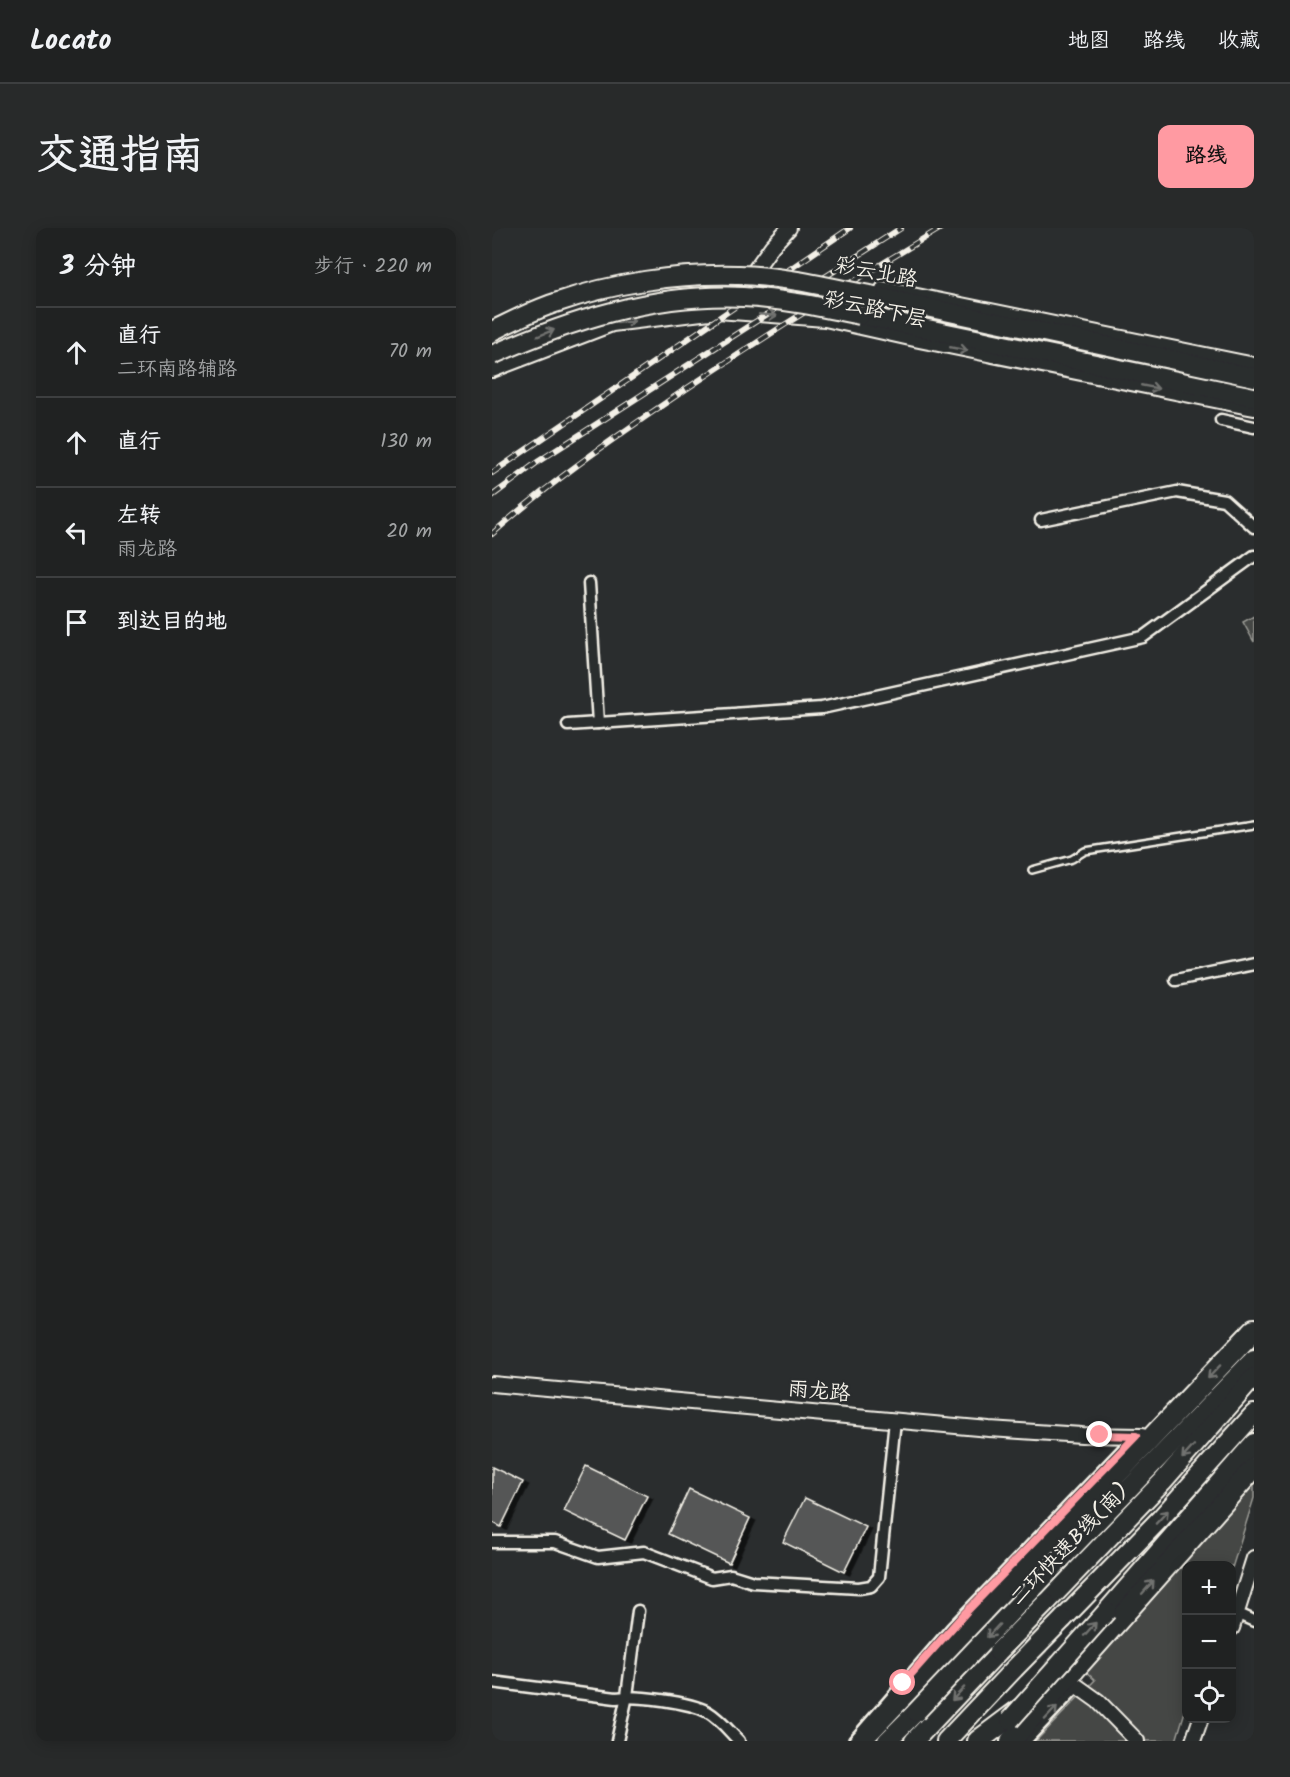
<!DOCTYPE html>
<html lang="zh">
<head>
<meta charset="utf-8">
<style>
	:root { --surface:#202222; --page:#282a2a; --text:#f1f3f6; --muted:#a2a4a5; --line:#3d3f40; --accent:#ff9aa2 }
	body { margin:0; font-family:Kalam,"LXGW WenKai TC",sans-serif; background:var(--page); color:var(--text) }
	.controls { position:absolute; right:18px; bottom:18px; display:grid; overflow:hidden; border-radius:12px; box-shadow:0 3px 15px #0003 }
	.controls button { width:54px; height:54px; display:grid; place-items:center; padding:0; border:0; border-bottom:2px solid var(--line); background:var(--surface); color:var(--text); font:30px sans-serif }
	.stop { position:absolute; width:18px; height:18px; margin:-14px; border:4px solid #ff9aa2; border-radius:50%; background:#fff }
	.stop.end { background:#ff9aa2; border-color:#fff; box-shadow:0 2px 6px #0008 }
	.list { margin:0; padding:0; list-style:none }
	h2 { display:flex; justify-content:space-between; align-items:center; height:78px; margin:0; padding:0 24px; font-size:26px }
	h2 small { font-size:20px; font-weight:400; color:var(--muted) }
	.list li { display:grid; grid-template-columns:39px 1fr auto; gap:18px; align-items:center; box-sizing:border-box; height:90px; padding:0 24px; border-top:2px solid var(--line) }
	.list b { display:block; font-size:22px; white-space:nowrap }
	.list p { margin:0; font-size:20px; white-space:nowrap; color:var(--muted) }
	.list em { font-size:20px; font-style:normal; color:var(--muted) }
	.icon { flex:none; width:33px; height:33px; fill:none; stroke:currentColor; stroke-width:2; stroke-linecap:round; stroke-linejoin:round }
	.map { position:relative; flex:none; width:762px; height:1513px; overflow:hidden; border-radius:12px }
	header { display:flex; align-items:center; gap:36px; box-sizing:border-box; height:84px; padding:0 30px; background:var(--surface); border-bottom:2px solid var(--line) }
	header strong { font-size:28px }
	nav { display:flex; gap:33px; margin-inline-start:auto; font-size:21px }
	.intro { display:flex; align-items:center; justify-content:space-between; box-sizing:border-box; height:144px; padding:0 36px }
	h1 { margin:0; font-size:42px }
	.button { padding:15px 27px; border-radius:12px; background:var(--accent); color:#111; font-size:21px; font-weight:700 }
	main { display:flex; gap:36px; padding:0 36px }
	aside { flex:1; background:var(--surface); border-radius:12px; box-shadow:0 3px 15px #0003 }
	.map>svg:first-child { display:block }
</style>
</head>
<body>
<header>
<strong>Locato</strong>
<nav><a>地图</a><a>路线</a><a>收藏</a></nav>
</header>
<div class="intro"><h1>交通指南</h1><a class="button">路线</a></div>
<main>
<aside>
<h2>3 分钟<small>步行 · 220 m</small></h2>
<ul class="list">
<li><svg class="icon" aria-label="ahead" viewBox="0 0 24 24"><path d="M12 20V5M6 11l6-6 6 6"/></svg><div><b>直行</b><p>二环南路辅路</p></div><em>70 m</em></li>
<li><svg class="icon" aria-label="ahead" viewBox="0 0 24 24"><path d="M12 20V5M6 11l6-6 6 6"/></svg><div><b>直行</b></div><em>130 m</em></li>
<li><svg class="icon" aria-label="left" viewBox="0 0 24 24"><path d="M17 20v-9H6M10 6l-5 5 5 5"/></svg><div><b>左转</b><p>雨龙路</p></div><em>20 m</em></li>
<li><svg class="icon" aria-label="arrive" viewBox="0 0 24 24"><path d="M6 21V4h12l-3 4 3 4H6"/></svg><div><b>到达目的地</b></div></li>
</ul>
</aside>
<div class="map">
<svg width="762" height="1513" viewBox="0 0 762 1513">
	<defs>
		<filter id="shadow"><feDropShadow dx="5.5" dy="3" stdDeviation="0" flood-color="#0009"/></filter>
	</defs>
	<rect width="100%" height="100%" fill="#2a2d2e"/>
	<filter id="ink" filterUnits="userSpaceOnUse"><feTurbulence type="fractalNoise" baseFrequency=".0167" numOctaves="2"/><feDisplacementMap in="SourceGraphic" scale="12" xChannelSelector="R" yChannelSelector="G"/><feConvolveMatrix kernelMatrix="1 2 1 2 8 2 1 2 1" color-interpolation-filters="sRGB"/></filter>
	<g filter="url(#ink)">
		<g fill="#444645" stroke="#9c9c96" stroke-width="1.5">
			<path d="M 762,388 L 762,414 L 751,394 Z"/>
			<path d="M 762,1256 L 762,1270 L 740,1340 L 740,1338 L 694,1338 L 694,1480 L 684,1513 L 544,1513 L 603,1452 L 592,1442 Z"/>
		</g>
		<g fill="#555756" stroke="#f4f1e8" stroke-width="1.5" filter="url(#shadow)">
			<path d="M 94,1238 L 155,1268 L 133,1312 L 72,1283 Z"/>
			<path d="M 0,1239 L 31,1254 L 9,1299 L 0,1294 Z"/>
			<path d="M 197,1261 L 258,1290 L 237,1335 L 176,1306 Z"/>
			<path d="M 313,1270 L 374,1299 L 352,1344 L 291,1314 Z"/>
		</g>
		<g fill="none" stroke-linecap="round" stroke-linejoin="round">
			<path stroke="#484a4a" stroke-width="10" stroke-dasharray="10 5" stroke-linecap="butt" d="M 523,1400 L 569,1443"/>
			<path stroke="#484a4a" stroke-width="14" stroke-dasharray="14 7" stroke-linecap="butt" d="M 706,1207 L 762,1204"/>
			<defs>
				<path id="service" d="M 540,642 L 580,631 L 593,623 L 762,597"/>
				<g id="minor">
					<path d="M 729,192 L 762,199"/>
					<path d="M 549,292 L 685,264 L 732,272 L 762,299"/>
					<path d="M 97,355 L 106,495"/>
					<path d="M 76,497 L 330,480 L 651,409 L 762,328"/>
					<path d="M 684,752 L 762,736"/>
					<path d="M 0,1314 L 63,1314 L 106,1329 L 152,1324 L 220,1350 L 239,1347 L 261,1354 L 367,1360 L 379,1358 L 387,1349 L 403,1192"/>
					<path d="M 751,1388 L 762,1393"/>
					<path d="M 0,1454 L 124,1470 C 144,1467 198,1474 216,1484 C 228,1491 237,1503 247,1513"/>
					<path d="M 125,1513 L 135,1468 L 146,1383"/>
					<path d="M 362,1513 L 460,1400 L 644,1208"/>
					<path d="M 533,1513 L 585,1458 L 582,1455"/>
				</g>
				<g id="tertiary">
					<path d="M 391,61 L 762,137"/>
					<path d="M 230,72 L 263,42 L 280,18 L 297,0"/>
					<path d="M 0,142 L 120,96 L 226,83 L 333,91 L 427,112 L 762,180"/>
					<path d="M 0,1156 L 497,1201 L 590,1207 L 650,1208"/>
					<path d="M 740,1400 L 762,1330"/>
					<path d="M 585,1458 L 606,1473 L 645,1513"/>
					<path d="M 701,1513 L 709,1490"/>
				</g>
				<path id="primary" d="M 371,1513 L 429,1452"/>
				<g id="trunk">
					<path d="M 378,67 L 762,149"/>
					<path d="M 368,87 L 762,169"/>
					<path d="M 570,1330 L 762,1131"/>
					<path d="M 554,1375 L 671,1253 L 762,1149"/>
					<path d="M 615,1383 L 762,1215"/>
					<path d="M 571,1391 L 668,1291 L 762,1186"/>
					<path d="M 395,1513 L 424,1484"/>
					<path d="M 422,1513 L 506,1424"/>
					<path d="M 454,1513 L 522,1441"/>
				</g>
				<g id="motorway">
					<path d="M 429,1452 L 762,1102"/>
					<path d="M 486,1513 L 530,1480"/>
					<path d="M 519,1513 L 762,1240"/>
				</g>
			</defs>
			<use href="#service" stroke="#f4f1e8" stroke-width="10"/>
			<use href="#minor" stroke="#f4f1e8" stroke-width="15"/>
			<use href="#tertiary" stroke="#f4f1e8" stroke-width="18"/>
			<use href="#primary" stroke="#f4f1e8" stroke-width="21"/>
			<use href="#trunk" stroke="#f4f1e8" stroke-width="22"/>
			<use href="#motorway" stroke="#f4f1e8" stroke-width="24"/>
			<use href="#service" stroke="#2a2d2e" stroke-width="5"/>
			<use href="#minor" stroke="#2a2d2e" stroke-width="10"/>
			<use href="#tertiary" stroke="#2a2d2e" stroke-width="14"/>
			<use href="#primary" stroke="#2a2d2e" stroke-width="16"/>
			<use href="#trunk" stroke="#2a2d2e" stroke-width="18"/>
			<use href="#motorway" stroke="#2a2d2e" stroke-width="20"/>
			<defs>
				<g id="rail">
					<path d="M 0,245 L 358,0"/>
					<path d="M 0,268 L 47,233 L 409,0"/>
					<path d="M 0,306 C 62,251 129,205 197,159 C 280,104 364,51 449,0"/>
				</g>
			</defs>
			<use href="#rail" stroke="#f4f1e8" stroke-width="6"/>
			<use href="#rail" stroke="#2a2d2e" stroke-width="4" stroke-dasharray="11" stroke-linecap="butt"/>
			<defs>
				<g id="trunk-bridge">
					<path d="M 0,103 C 21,93 41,82 63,75 C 121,55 186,45 247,47 C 291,48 335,59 378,67"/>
					<path d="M 0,127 C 79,92 163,65 251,69 C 291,71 329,79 368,87"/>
					<path d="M 506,1424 L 554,1375"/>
					<path d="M 522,1441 L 571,1391"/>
					<path d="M 424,1484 L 570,1330"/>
					<path d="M 518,1492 L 615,1383"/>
				</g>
			</defs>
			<use href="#trunk-bridge" stroke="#f4f1e8" stroke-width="22" stroke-linecap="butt"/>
			<use href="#trunk-bridge" stroke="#2a2d2e" stroke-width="18"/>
		</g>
		<defs><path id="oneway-shaft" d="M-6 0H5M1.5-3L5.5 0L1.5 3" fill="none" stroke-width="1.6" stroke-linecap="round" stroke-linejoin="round" transform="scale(1.5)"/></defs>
		<g stroke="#71726f">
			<use href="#oneway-shaft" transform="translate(276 87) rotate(5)"/>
			<use href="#oneway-shaft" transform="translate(134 94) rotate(-7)"/>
			<use href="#oneway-shaft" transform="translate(54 105) rotate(-22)"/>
			<use href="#oneway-shaft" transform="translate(467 121) rotate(11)"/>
			<use href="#oneway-shaft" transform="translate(658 159) rotate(11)"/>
			<use href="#oneway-shaft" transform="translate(722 1144) rotate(133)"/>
			<use href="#oneway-shaft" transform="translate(696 1224) rotate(132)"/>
			<use href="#oneway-shaft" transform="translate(670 1289) rotate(-47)"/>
			<use href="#oneway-shaft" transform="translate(656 1359) rotate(-49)"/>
			<use href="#oneway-shaft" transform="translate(598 1401) rotate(-48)"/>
			<use href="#oneway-shaft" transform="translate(501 1403) rotate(133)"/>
			<use href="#oneway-shaft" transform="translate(466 1466) rotate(133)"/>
			<use href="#oneway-shaft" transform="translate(559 1485) rotate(-47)"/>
		</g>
	</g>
	<g fill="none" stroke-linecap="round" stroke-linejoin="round" filter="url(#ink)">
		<path stroke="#ff9aa2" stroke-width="8" d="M 411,1455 L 474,1384 L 644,1208 L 608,1207"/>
	</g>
	<g text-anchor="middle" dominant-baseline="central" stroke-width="5" stroke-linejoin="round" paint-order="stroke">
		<g font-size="21" fill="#f4f1e8" stroke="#2a2d2e">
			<text transform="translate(384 45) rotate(11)">彩云北路</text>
			<text transform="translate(383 82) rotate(12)">彩云路下层</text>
			<text transform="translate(327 1164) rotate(5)">雨龙路</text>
			<text transform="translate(578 1317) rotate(-46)">二环快速B线(南)</text>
		</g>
	</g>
</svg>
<div class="controls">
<button>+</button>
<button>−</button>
<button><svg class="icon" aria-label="locate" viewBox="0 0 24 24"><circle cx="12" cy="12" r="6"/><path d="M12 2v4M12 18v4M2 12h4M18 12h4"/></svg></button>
</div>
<div class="stop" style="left:411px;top:1455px"></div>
<div class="stop end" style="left:608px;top:1207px"></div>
</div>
</main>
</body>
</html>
